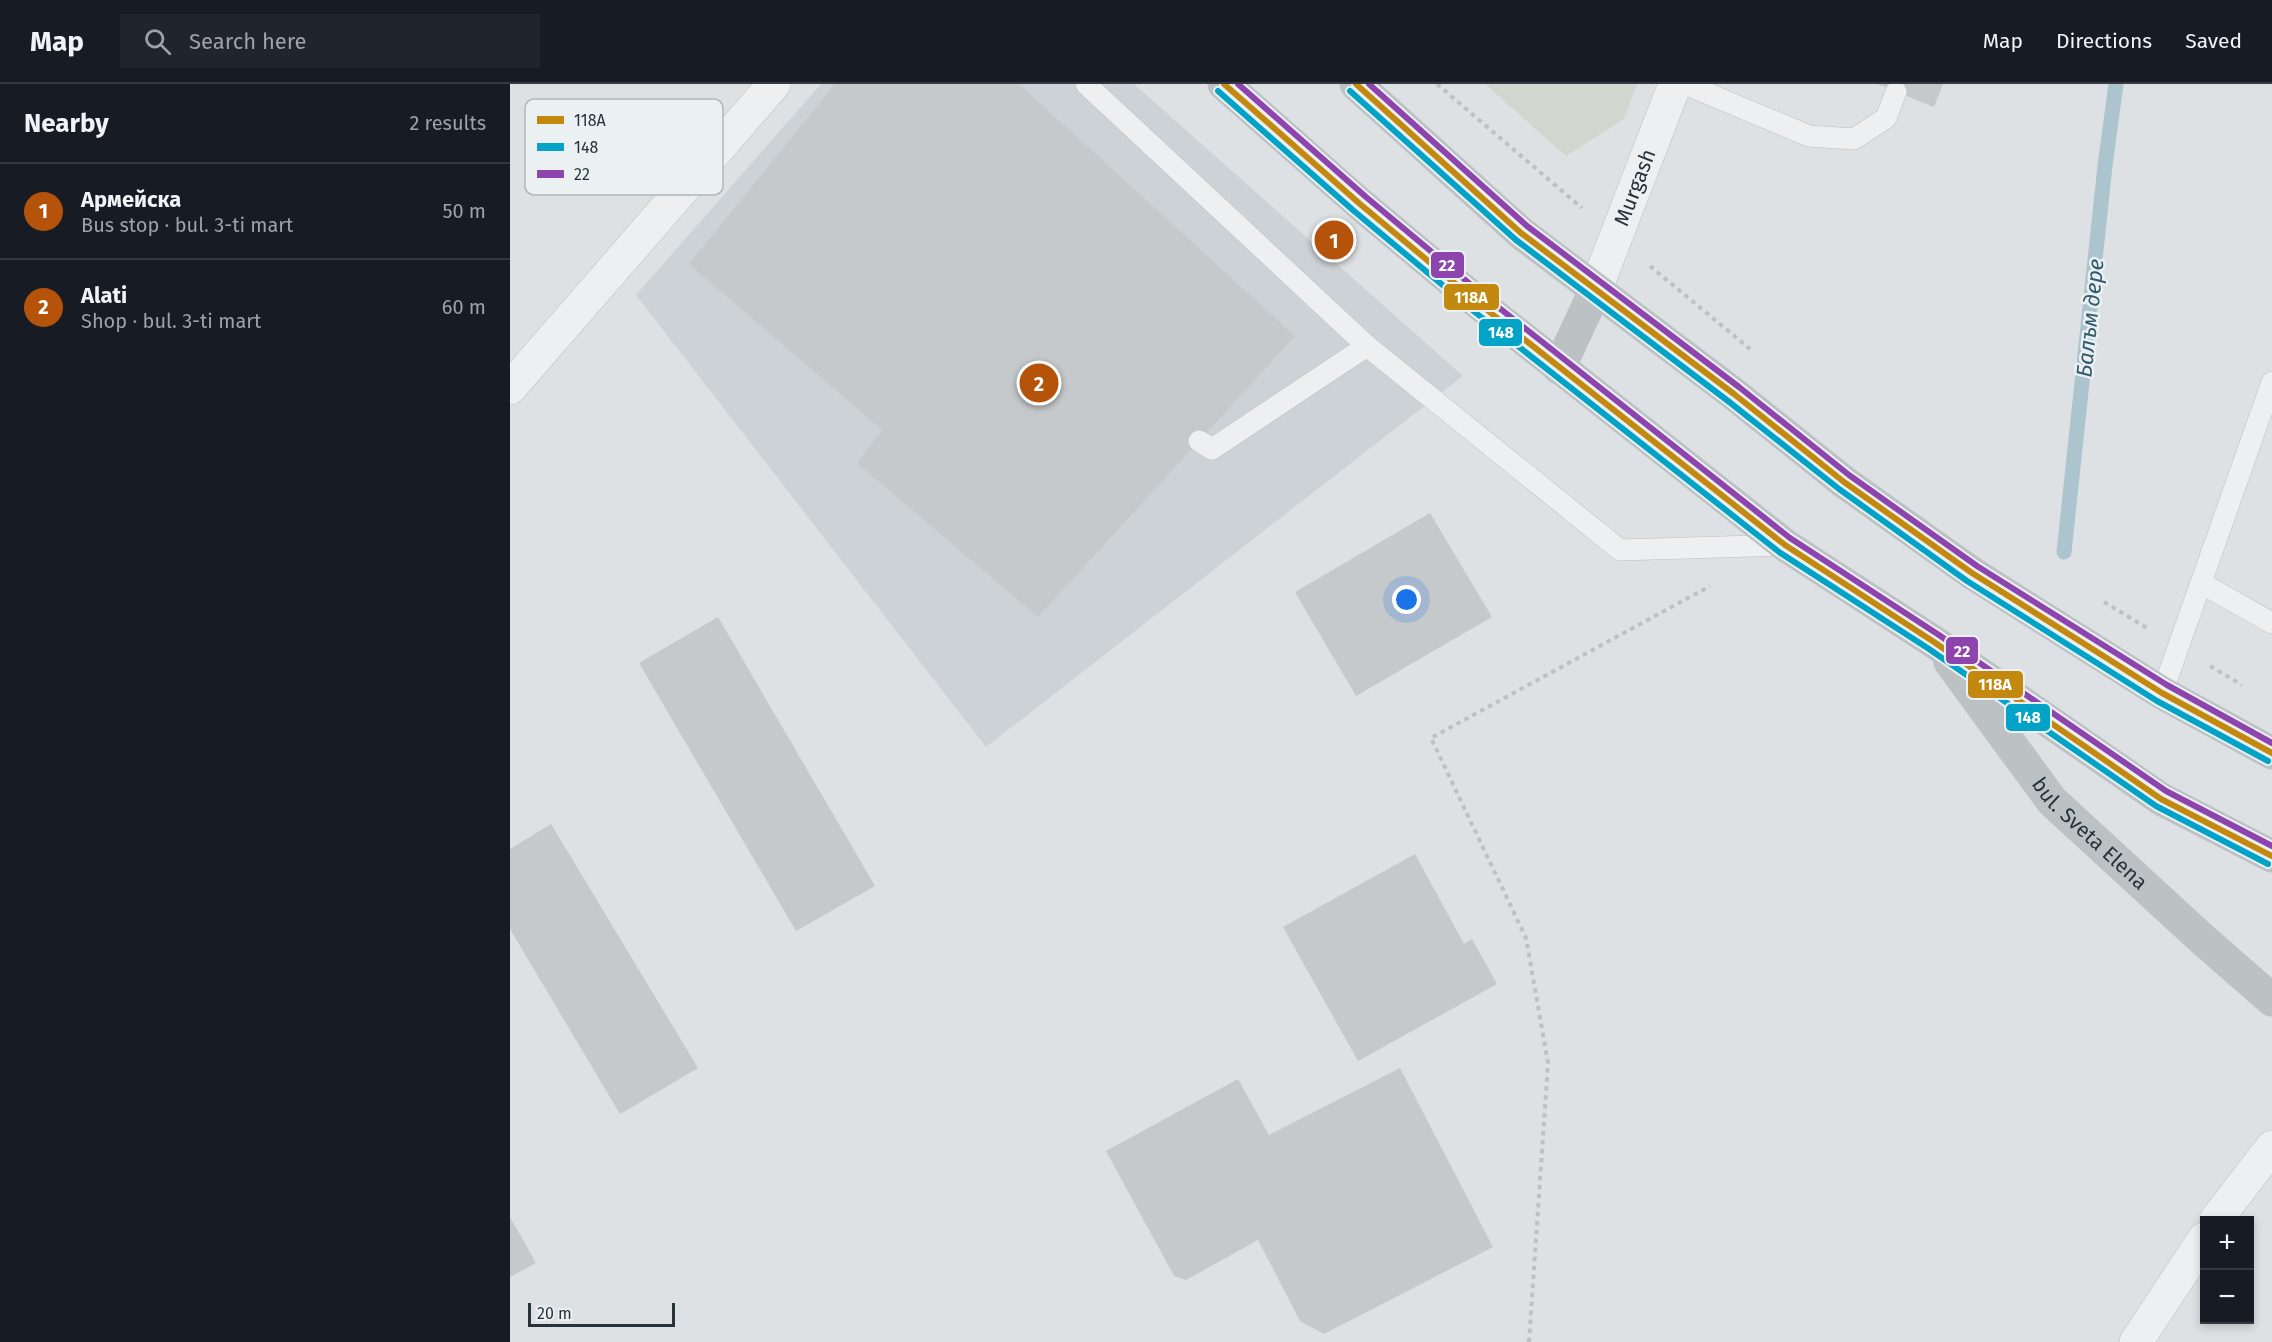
<!DOCTYPE html>
<html lang="en">
<head>
<meta charset="utf-8">
<style>
	:root { --surface:#171b24; --page:#20242c; --text:#f1f3f6; --muted:#9ea1a6; --line:#363941; --accent:#b45309 }
	body { margin:0; font-family:"Fira Sans",sans-serif; background:var(--page); color:var(--text) }
	.controls { position:absolute; right:18px; bottom:18px; display:grid; overflow:hidden; border-radius:0px; box-shadow:0 3px 9px #0003 }
	.controls button { width:54px; height:54px; display:grid; place-items:center; padding:0; border:0; border-bottom:2px solid var(--line); background:var(--surface); color:var(--text); font:30px sans-serif }
	.scale { position:absolute; left:18px; bottom:15px; width:147px; box-sizing:border-box; padding-left:6px; border:3px solid #26333b; border-top:0; font-size:16px; line-height:21px; white-space:nowrap; color:#26333b; -webkit-text-stroke:4px #ebf0f3; paint-order:stroke }
	.you { position:absolute; left:897px; top:516px; width:21px; height:21px; margin:-15px; border:4px solid #fff; border-radius:50%; background:#1a73e8; box-shadow:0 0 0 9px #1a73e833 }
	.badge { display:grid; place-items:center; width:39px; height:39px; border-radius:50%; background:var(--accent); color:#fff; font-size:20px; font-weight:700 }
	.pin { position:absolute; translate:-50% -50%; border:3px solid #fff; box-shadow:0 2px 6px #0006 }
	.list { margin:0; padding:0; list-style:none }
	h2 { display:flex; justify-content:space-between; align-items:center; height:78px; margin:0; padding:0 24px; font-size:26px }
	h2 small { font-size:20px; font-weight:400; color:var(--muted) }
	.list li { display:grid; grid-template-columns:39px 1fr auto; gap:18px; align-items:center; box-sizing:border-box; height:96px; padding:0 24px; border-top:2px solid var(--line) }
	.list b { display:block; font-size:22px; white-space:nowrap }
	.list p { margin:0; font-size:20px; white-space:nowrap; color:var(--muted) }
	.list em { font-size:20px; font-style:normal; color:var(--muted) }
	.icon { flex:none; width:33px; height:33px; fill:none; stroke:currentColor; stroke-width:2; stroke-linecap:round; stroke-linejoin:round }
	.map { position:relative; flex:none; width:1762px; height:1258px; overflow:hidden }
	header { display:flex; align-items:center; gap:36px; box-sizing:border-box; height:84px; padding:0 30px; background:var(--surface); border-bottom:2px solid var(--line) }
	header strong { font-size:28px }
	nav { display:flex; gap:33px; margin-inline-start:auto; font-size:21px }
	.search { width:420px; height:54px; background:var(--page); display:flex; align-items:center; gap:15px; box-sizing:border-box; padding:0 21px; border-radius:0px; color:var(--muted); font-size:22px }
	main { display:flex }
	aside { flex:1; background:var(--surface) }
	.map>svg:first-child { display:block }
</style>
</head>
<body>
<header>
<strong>Map</strong>
<div class="search"><svg class="icon" aria-label="search" viewBox="0 0 24 24"><circle cx="10" cy="10" r="6"/><path d="M15 15l6 6"/></svg>Search here</div>
<nav><a>Map</a><a>Directions</a><a>Saved</a></nav>
</header>
<main>
<aside>
<h2>Nearby<small>2 results</small></h2>
<ul class="list">
<li><span class="badge">1</span><div><b>Армейска</b><p>Bus stop · bul. 3-ti mart</p></div><em>50 m</em></li>
<li><span class="badge">2</span><div><b>Alati</b><p>Shop · bul. 3-ti mart</p></div><em>60 m</em></li>
</ul>
</aside>
<div class="map">
<svg width="1762" height="1258" viewBox="0 0 1762 1258">
	<rect width="100%" height="100%" fill="#dee1e3"/>
	<path fill="#ccd2d6" d="M 311,0 L 624,0 L 953,292 L 476,663 L 126,211 Z"/>
	<path fill="#d1d7ce" d="M 975,0 L 1127,0 L 1114,35 L 1056,72 Z"/>
	<g fill="none" stroke-linecap="round" stroke-linejoin="round">
		<path stroke="#acc4ce" stroke-width="15" d="M 1554,468 L 1595,82 L 1606,0"/>
	</g>
	<g fill="#c6c9cb">
		<path d="M 325,0 L 509,0 L 785,252 L 528,533 L 347,379 L 372,346 L 179,180 Z"/>
		<path d="M 1367,0 L 1433,0 L 1424,23 Z"/>
		<path d="M 920,429 L 982,533 L 846,612 L 785,508 Z"/>
		<path d="M 208,533 L 365,802 L 286,847 L 129,579 Z"/>
		<path d="M 41,740 L 188,984 L 110,1030 L 0,845 L 0,765 Z"/>
		<path d="M 905,770 L 954,860 L 962,855 L 987,900 L 848,977 L 773,843 Z"/>
		<path d="M 890,984 L 983,1163 L 814,1250 L 790,1237 L 748,1156 L 676,1196 L 664,1192 L 596,1067 L 728,995 L 759,1051 Z"/>
		<path d="M 0,1133 L 26,1179 L 0,1193 Z"/>
	</g>
	<g fill="none" stroke-linecap="round" stroke-linejoin="round">
		<defs>
			<g id="lane">
				<path d="M 576,0 L 857,262 L 1110,466 L 1275,461"/>
				<path d="M 1175,0 L 1299,52 L 1344,55 L 1376,34 L 1386,8"/>
				<path d="M 689,357 L 702,365 L 857,262"/>
				<path d="M 1691,499 L 1762,539"/>
				<path d="M 1652,609 L 1762,298"/>
			</g>
			<g id="street">
				<path id="s1" d="M 1085,207 L 1165,0"/>
				<path d="M 0,304 L 264,0"/>
				<path d="M 1706,1136 L 1762,1063"/>
				<path d="M 1626,1258 L 1694,1155"/>
			</g>
		</defs>
		<use href="#lane" stroke="#bcbfc1" stroke-width="22"/>
		<use href="#street" stroke="#bcbfc1" stroke-width="34"/>
		<g stroke="#bdc1c3" stroke-width="4" stroke-dasharray="4.5 4.5" stroke-linecap="butt">
			<path d="M 927,0 L 1072,124"/>
			<path d="M 1140,182 L 1240,265"/>
			<path d="M 1594,518 L 1637,544"/>
			<path d="M 1700,582 L 1732,601"/>
			<path d="M 1019,1258 L 1038,979 L 1016,854 L 921,654 L 1200,502"/>
		</g>
		<use href="#lane" stroke="#edeff0" stroke-width="21"/>
		<use href="#street" stroke="#edeff0" stroke-width="33"/>
		<g stroke="#bcc1c3" stroke-width="33">
			<path d="M 714,0 L 850,120 L 972,222 L 1275,461 L 1424,558 L 1651,715 L 1762,772"/>
			<path d="M 846,0 L 1011,149 L 1224,310 L 1334,398 L 1462,489 L 1652,609 L 1762,669"/>
			<path d="M 1049,284 L 1085,207"/>
			<path id="s2" d="M 1440,578 L 1542,717 L 1690,853 L 1762,916"/>
		</g>
		<defs>
			<g id="bus-1">
				<path d="M 714,0 L 850,120 L 972,222 L 1275,461 L 1424,558 L 1651,715 L 1762,772"/>
				<path d="M 846,0 L 1011,149 L 1224,310 L 1334,398 L 1462,489 L 1652,609 L 1762,669"/>
			</g>
			<g id="bus-2">
				<path d="M 708,7 L 844,127 L 966,229 L 1269,468 L 1419,565 L 1646,722 L 1758,780"/>
				<path d="M 840,7 L 1006,156 L 1218,317 L 1329,405 L 1457,497 L 1647,617 L 1758,677"/>
			</g>
			<g id="bus-3">
				<path d="M 728,0 L 856,113 L 978,215 L 1280,454 L 1429,551 L 1656,707 L 1762,762"/>
				<path d="M 859,0 L 1017,142 L 1229,303 L 1339,391 L 1467,482 L 1657,601 L 1762,659"/>
			</g>
		</defs>
		<use href="#bus-1" stroke="#ebf0f3" stroke-width="10"/>
		<use href="#bus-2" stroke="#ebf0f3" stroke-width="10"/>
		<use href="#bus-3" stroke="#ebf0f3" stroke-width="10"/>
		<use href="#bus-1" stroke="#c3890f" stroke-width="6"/>
		<use href="#bus-2" stroke="#02a3c7" stroke-width="6"/>
		<use href="#bus-3" stroke="#8e44ad" stroke-width="6"/>
	</g>
	<g text-anchor="middle" dominant-baseline="central" stroke-width="5" stroke-linejoin="round" paint-order="stroke">
		<g font-size="21" fill="#26333b" stroke="#ebf0f3">
			<text stroke="none"><textPath href="#s1" startOffset="111">Murgash</textPath></text>
			<text stroke="none"><textPath href="#s2" startOffset="222">bul. Sveta Elena</textPath></text>
		</g>
		<g font-size="22" font-style="italic" fill="#325b6d" stroke="#ebf0f3">
			<text transform="translate(1580 234) rotate(-84)">Балъм дере</text>
		</g>
	</g>
	<rect x="15" y="15" width="198" height="96" rx="9" fill="#ebf0f3" stroke="#b0b7bc" stroke-width="1.5"/>
	<rect x="27" y="32" width="27" height="8" fill="#c3890f"/>
	<rect x="27" y="59" width="27" height="8" fill="#02a3c7"/>
	<rect x="27" y="86" width="27" height="8" fill="#8e44ad"/>
	<g font-size="16" fill="#26333b">
		<text x="64" y="42">118А</text>
		<text x="64" y="69">148</text>
		<text x="64" y="96">22</text>
	</g>
	<g stroke="#ebf0f3" stroke-width="2">
		<rect x="920" y="167" width="35" height="28" rx="6" fill="#8e44ad"/>
		<rect x="933" y="199" width="57" height="28" rx="6" fill="#c3890f"/>
		<rect x="968" y="234" width="45" height="29" rx="6" fill="#02a3c7"/>
		<rect x="1435" y="552" width="34" height="29" rx="6" fill="#8e44ad"/>
		<rect x="1457" y="586" width="57" height="29" rx="6" fill="#c3890f"/>
		<rect x="1495" y="619" width="46" height="29" rx="6" fill="#02a3c7"/>
	</g>
	<g font-size="16" text-anchor="middle" font-weight="bold" fill="#fff">
		<text x="937" y="187">22</text>
		<text x="961" y="219">118А</text>
		<text x="991" y="254">148</text>
		<text x="1452" y="573">22</text>
		<text x="1485" y="606">118А</text>
		<text x="1518" y="639">148</text>
	</g>
</svg>
<div class="controls">
<button>+</button>
<button>−</button>
</div>
<div class="scale">20 m</div>
<div class="you"></div>
<div class="pin badge" style="left:824px;top:156px">1</div>
<div class="pin badge" style="left:529px;top:299px">2</div>
</div>
</main>
</body>
</html>
